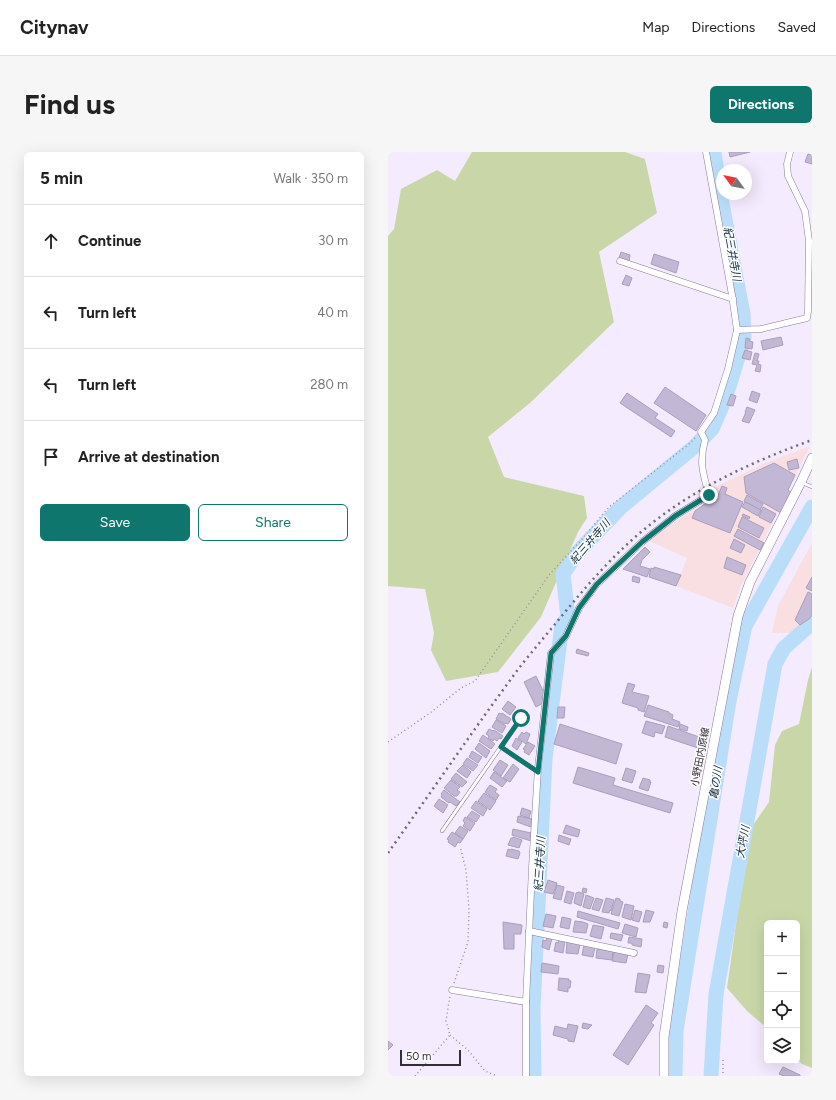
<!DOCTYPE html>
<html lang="en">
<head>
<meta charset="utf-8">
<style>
	:root { --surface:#fff; --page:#f6f6f6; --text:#222; --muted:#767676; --line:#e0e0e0; --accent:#0f766e }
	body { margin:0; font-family:Figtree,"Noto Sans JP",sans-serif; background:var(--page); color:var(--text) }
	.controls { position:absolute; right:12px; bottom:12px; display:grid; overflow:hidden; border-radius:6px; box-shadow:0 4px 16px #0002 }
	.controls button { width:36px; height:36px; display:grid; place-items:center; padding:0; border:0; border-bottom:1px solid var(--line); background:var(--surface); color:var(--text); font:20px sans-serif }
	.compass { position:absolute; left:328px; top:12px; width:36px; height:36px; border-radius:50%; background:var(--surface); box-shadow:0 4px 16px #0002; rotate:303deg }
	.scale { position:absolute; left:12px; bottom:10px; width:61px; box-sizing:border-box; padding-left:4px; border:2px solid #332d38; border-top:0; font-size:11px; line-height:14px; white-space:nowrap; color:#332d38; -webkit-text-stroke:3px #fdfdfd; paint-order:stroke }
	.stop { position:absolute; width:12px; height:12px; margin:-9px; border:3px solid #0f766e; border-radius:50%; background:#fff }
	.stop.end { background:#0f766e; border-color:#fff; box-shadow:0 1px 4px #0008 }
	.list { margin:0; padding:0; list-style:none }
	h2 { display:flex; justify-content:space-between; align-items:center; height:52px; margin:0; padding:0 16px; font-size:17px }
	h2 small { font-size:13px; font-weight:400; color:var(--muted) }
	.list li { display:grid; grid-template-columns:26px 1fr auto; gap:12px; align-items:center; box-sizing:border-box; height:72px; padding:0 16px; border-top:1px solid var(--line) }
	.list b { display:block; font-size:15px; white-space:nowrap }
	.list em { font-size:13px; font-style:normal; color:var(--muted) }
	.actions { display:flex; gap:8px; padding:12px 16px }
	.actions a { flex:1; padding:9px 0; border:1px solid var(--accent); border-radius:6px; text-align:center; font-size:14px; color:var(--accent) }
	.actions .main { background:var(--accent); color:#fff }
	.icon { flex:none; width:22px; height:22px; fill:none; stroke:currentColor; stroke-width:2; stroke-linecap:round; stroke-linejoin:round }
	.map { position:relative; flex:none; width:424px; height:924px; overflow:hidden; border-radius:6px }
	header { display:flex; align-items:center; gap:24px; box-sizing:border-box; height:56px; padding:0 20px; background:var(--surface); border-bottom:1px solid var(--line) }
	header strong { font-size:19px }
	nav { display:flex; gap:22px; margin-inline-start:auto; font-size:14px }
	.intro { display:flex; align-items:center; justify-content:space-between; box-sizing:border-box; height:96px; padding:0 24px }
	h1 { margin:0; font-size:28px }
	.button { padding:10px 18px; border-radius:6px; background:var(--accent); color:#fff; font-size:14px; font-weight:700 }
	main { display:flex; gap:24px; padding:0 24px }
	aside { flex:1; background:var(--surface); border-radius:6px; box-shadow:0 4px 16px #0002 }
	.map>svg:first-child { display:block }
</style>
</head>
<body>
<header>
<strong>Citynav</strong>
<nav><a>Map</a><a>Directions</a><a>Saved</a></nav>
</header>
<div class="intro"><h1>Find us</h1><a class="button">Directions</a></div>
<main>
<aside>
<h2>5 min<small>Walk · 350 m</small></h2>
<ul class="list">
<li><svg class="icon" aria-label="ahead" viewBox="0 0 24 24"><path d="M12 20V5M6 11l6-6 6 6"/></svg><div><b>Continue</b></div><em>30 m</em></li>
<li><svg class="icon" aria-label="left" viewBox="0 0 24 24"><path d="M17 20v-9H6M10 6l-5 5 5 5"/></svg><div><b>Turn left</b></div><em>40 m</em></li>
<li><svg class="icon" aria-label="left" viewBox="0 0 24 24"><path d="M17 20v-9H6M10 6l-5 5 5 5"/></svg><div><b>Turn left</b></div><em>280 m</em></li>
<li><svg class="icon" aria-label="arrive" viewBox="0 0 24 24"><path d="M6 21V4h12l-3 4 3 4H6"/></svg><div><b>Arrive at destination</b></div></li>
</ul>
<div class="actions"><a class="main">Save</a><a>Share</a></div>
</aside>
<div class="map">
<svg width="424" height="924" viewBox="0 0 424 924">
	<rect width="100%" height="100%" fill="#f5ebfe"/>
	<g fill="#f9dee2">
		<path d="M 422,294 L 352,436 L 345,456 L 288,434 L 299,406 L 259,388 L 326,345 L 325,336 L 377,311 Z"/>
		<path d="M 424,391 L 424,467 L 415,476 L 405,481 L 384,481 L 390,454 Z"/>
	</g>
	<g fill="#c9d7a8">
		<path d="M 84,0 L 237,0 L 257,7 L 269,61 L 211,100 L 226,170 L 142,251 L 100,285 L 116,325 L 196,344 L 199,366 L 190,380 L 153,465 L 110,520 L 58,529 L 43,498 L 46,481 L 37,437 L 0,434 L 0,84 L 6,77 L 13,37 L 49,18 L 67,29 Z"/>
		<path d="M 424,515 L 424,916 L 414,912 L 409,907 L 409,771 L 379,771 L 379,876 L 359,859 L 339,836 L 361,679 L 381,650 L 387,593 L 394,579 L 411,572 L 420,528 Z"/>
	</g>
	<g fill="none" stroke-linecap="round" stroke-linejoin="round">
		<g stroke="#badef9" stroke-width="15">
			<path d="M 146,924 L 145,857 L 157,607 L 174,473 L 180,465 L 175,422 L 190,400 L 233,355 L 306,295 L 324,277 L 337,247 L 356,186 L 355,162 L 332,41 L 326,0"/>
			<path d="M 287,924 L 288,879 L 341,549 L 357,474 L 424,355"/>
			<path d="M 323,924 L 328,842 L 387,512 L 396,496 L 424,471"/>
		</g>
	</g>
	<g fill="#c2b8d6" stroke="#a99ebc">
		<path d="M 341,0 L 362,0 L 342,5 Z"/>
		<path d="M 420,2 L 424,3 L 424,12 L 417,10 Z"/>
		<path d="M 233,100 L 242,103 L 241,110 L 231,106 Z"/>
		<path d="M 266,102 L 291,110 L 288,121 L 263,112 Z"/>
		<path d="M 238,123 L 244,126 L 241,134 L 234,132 Z"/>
		<path d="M 393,185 L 395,193 L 375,198 L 373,189 Z"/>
		<path d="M 358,186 L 362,187 L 361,189 L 365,190 L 364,197 L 357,196 Z"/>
		<path d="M 357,198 L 364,200 L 362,208 L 354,206 Z"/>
		<path d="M 367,201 L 371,202 L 369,209 L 371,209 L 370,212 L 373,213 L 372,220 L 367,219 L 369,213 L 364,212 Z"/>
		<path d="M 277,235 L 318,263 L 308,279 L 266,251 Z"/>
		<path d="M 364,239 L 372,242 L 369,251 L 361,248 Z"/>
		<path d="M 239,241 L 270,262 L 267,266 L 287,279 L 283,285 L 232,251 Z"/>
		<path d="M 343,242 L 348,244 L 345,254 L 339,253 Z"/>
		<path d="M 359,255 L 367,258 L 361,271 L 354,269 L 358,260 L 357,260 Z"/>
		<path d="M 409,307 L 411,316 L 401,318 L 399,310 Z"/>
		<path d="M 386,311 L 407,323 L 400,338 L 404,341 L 393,361 L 358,341 L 356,325 Z"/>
		<path d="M 334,334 L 339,336 L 337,342 L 355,350 L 342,381 L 304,366 L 307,359 L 325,346 L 328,348 Z"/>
		<path d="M 359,343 L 375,352 L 372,358 L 356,349 Z"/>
		<path d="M 357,350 L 373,358 L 370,364 L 354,355 Z"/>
		<path d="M 375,355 L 388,362 L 383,371 L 371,365 Z"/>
		<path d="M 355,362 L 362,365 L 361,367 L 354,364 Z"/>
		<path d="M 354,365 L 376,376 L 371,386 L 350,375 Z"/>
		<path d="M 350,377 L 376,391 L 372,398 L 346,384 Z"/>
		<path d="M 346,387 L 357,393 L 353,401 L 342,396 Z"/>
		<path d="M 257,395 L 262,400 L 254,408 L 252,414 L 262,417 L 259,425 L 235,417 Z"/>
		<path d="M 339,405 L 358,413 L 354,423 L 336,416 Z"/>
		<path d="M 266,415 L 293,423 L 288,434 L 261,425 L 263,416 L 266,417 Z"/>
		<path d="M 245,424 L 252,426 L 251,431 L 244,429 Z"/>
		<path d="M 424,425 L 424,439 L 418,436 Z"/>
		<path d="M 420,440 L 424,442 L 424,463 L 421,467 L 412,473 L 407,468 Z"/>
		<path d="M 189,497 L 201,501 L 200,504 L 188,501 Z"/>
		<path d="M 148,524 L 156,541 L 155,551 L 148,555 L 136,530 Z"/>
		<path d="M 240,531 L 247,533 L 244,540 L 261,544 L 256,560 L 250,558 L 250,556 L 234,551 Z"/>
		<path d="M 120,549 L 128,555 L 122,563 L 114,557 Z"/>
		<path d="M 260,553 L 281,560 L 281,561 L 285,563 L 284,567 L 292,570 L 290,575 L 256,564 Z"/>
		<path d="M 170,555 L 177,555 L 176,566 L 169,566 Z"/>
		<path d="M 111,561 L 113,562 L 114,561 L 123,567 L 120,572 L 118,571 L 117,572 L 108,567 Z"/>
		<path d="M 108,568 L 118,574 L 114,581 L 104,575 Z"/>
		<path d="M 258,569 L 277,574 L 274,582 L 267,580 L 266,585 L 254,581 Z"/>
		<path d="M 172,572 L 234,592 L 228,612 L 166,592 Z"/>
		<path d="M 292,572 L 300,575 L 299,579 L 291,577 Z"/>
		<path d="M 280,574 L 314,586 L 310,596 L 277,585 Z"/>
		<path d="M 101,577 L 105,579 L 106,578 L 115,584 L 113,587 L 111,586 L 109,589 L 106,587 L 105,589 L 100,586 L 101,584 L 98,582 Z"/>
		<path d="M 134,580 L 136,582 L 138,580 L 142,582 L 138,592 L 130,586 Z"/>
		<path d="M 95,583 L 107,592 L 103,597 L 91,589 Z"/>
		<path d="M 128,586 L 134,590 L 129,598 L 124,594 Z"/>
		<path d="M 140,590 L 147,594 L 141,603 L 136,600 L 137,598 L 135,597 Z"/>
		<path d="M 91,591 L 102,599 L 98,606 L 87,597 Z"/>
		<path d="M 84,599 L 94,605 L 90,611 L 81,605 Z"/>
		<path d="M 79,606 L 90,613 L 85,619 L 75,612 Z"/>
		<path d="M 112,608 L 120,613 L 113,624 L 105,618 Z"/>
		<path d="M 125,612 L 131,617 L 122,630 L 115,626 Z"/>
		<path d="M 75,613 L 83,620 L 79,626 L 69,619 Z"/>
		<path d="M 190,615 L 227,626 L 225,633 L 285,651 L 282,661 L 185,631 Z"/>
		<path d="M 238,616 L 248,619 L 244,631 L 234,628 Z"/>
		<path d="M 106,620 L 119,629 L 114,635 L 102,626 Z"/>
		<path d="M 68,621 L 79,630 L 74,635 L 63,627 Z"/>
		<path d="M 255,626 L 262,628 L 262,630 L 263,630 L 260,639 L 251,636 Z"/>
		<path d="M 63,628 L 72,635 L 69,638 L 72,640 L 69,644 L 66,644 L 56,636 Z"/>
		<path d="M 102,633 L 109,637 L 107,640 L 111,643 L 108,648 L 97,640 Z"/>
		<path d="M 56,638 L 72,650 L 68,654 L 62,650 L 61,651 L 53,645 L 54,643 L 53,642 Z"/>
		<path d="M 96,641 L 108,649 L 102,658 L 90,649 Z"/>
		<path d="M 51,647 L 60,653 L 55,661 L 46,654 Z"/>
		<path d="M 88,649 L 99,657 L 95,664 L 83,656 Z"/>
		<path d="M 134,656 L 143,659 L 141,666 L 132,663 Z"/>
		<path d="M 84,659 L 92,664 L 88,670 L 79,665 Z"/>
		<path d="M 130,664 L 144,667 L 143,675 L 129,670 Z"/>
		<path d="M 77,665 L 87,671 L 82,679 L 75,674 L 77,671 L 75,669 Z"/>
		<path d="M 178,673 L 192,678 L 190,685 L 175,681 Z"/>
		<path d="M 72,674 L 80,679 L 75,687 L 67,681 Z"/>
		<path d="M 125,677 L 143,681 L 143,689 L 124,683 Z"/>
		<path d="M 64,680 L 75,687 L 72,691 L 70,690 L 67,695 L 60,690 L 61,688 L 59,687 Z"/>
		<path d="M 171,683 L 183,687 L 181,693 L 170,689 Z"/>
		<path d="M 125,685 L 134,688 L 131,696 L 120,693 L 123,686 L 125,686 Z"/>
		<path d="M 120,697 L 122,698 L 123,697 L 131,699 L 132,701 L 130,707 L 118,704 Z"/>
		<path d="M 160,728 L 169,731 L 165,742 L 156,740 Z"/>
		<path d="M 169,733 L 176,735 L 173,748 L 165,746 Z"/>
		<path d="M 195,736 L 199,737 L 198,741 L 194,740 Z"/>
		<path d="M 179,739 L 186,741 L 183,752 L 176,750 Z"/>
		<path d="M 191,740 L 196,742 L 193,754 L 186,751 L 188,741 Z"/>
		<path d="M 198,743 L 206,746 L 202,757 L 195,755 Z"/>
		<path d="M 208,746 L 215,748 L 211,759 L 204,757 Z"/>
		<path d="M 218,746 L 226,748 L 223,759 L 222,758 L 221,761 L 214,760 Z"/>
		<path d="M 228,746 L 232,747 L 232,749 L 235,750 L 231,764 L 223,762 Z"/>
		<path d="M 237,752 L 246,754 L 243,768 L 234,765 Z"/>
		<path d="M 247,758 L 254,760 L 251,770 L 244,768 Z"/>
		<path d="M 258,758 L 266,760 L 262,770 L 255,770 Z"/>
		<path d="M 190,759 L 232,771 L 230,777 L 189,765 Z"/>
		<path d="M 158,762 L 168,764 L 165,776 L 155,774 Z"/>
		<path d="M 174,765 L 183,767 L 181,777 L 172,775 Z"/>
		<path d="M 187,769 L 195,770 L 200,772 L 198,781 L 185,780 Z"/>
		<path d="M 115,770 L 134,773 L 133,782 L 126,782 L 126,797 L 116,797 Z"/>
		<path d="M 276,770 L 280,771 L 279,776 L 275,775 Z"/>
		<path d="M 237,772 L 250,776 L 248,785 L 234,781 Z"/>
		<path d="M 205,773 L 216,775 L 213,787 L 202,784 Z"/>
		<path d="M 223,781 L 235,783 L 233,789 L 222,786 Z"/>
		<path d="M 159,785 L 164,786 L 161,798 L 154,795 L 155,788 L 158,789 Z"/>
		<path d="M 241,785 L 254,787 L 253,795 L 244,793 L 244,791 L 240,791 Z"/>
		<path d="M 171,788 L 177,789 L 175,801 L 166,799 L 168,790 L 170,791 Z"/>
		<path d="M 179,790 L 192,792 L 190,802 L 178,801 Z"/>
		<path d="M 196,793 L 207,795 L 205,805 L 194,803 Z"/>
		<path d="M 209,797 L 225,799 L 224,808 L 208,806 Z"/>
		<path d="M 227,799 L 240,802 L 238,811 L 224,809 L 226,800 L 227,801 Z"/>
		<path d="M 154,811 L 171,814 L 170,822 L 153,820 Z"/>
		<path d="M 270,813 L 276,814 L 275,821 L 269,820 Z"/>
		<path d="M 250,821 L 262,823 L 258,841 L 247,840 Z"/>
		<path d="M 171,826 L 181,827 L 181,829 L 183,829 L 182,836 L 180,836 L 180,840 L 170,838 Z"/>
		<path d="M 258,853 L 270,861 L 263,871 L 266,873 L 240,913 L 225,903 Z"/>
		<path d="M 195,871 L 204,873 L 200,877 L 194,876 Z"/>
		<path d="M 180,872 L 190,874 L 186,890 L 180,889 L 180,887 L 165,883 L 167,874 L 179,877 Z"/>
		<path d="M 0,889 L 5,893 L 0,898 Z"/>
		<path d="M 395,915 L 412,923 L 412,924 L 396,924 L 391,922 Z"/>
	</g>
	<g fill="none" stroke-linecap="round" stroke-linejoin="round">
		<defs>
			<g id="lane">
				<path d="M 415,331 L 424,335"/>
				<path d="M 113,595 L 150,620"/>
				<path d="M 54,679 L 133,566"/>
			</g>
			<g id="street">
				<path d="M 232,109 L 345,147"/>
				<path d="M 349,178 L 373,177 L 419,166 L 420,159 L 421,89 L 417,59 L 400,24 L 399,12 L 402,0"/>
				<path d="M 141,779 L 246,801"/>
				<path d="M 64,838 L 138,850"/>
				<path d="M 138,924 L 138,850 L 144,716 L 150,616 L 163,501 L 178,484 L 191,456 L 209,432 L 254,390 L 287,364 L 321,343 C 315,322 311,310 317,288 L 313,280 L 326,261 L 340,217 L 349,178 L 344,143 L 318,0"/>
			</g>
			<path id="secondary" d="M 276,924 L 276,885 L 294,759 L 350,464 L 362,430 L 413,330 L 424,306"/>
		</defs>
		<use href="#lane" stroke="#8a7b96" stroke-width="4"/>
		<use href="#street" stroke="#8a7b96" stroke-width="7"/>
		<use href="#secondary" stroke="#8a7b96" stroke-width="10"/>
		<g stroke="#98909f" stroke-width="1.5" stroke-dasharray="1 3" stroke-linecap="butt">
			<path d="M 0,590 L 42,561 L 73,536 L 87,529 L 161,423 L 195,386 L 221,355 L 301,292 L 308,285"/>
			<path d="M 66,831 L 80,790 L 81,758 L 78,718 L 72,694"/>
			<path d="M 62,883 L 80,898 L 97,919 L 109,924"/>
			<path d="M 335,908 L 335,924"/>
			<path d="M 27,924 L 62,883 L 58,869 L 62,844"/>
		</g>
		<use href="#lane" stroke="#fff" stroke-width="3"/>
		<use href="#street" stroke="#fff" stroke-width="6"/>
		<use href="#secondary" stroke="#fff" stroke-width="9"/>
		<path stroke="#716977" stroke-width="2.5" stroke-dasharray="2 4" stroke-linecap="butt" d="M 0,701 C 41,643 81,584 123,527 C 135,510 149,494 163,477 C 195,438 227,399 268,368 C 315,332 369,308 424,288"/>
	</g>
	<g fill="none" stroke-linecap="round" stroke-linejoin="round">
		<path stroke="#0f766e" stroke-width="5" d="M 133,566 L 113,595 L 150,620 L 163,501 L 178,484 L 191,456 L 209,432 L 254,390 L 287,364 L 321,343"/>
	</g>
	<g text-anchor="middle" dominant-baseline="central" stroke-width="3" stroke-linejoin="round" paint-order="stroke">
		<g font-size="10" fill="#332d38" stroke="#fdfdfd">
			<text transform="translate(312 605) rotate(-79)">小野田内原線</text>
		</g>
		<g font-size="11" font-style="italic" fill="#122e40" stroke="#fdfdfd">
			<text transform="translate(344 102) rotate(80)">紀三井寺川</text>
			<text transform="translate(202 390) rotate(-49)">紀三井寺川</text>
			<text transform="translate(328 631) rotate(-81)">亀の川</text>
			<text transform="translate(355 690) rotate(-80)">大坪川</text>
			<text transform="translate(152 712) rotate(-87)">紀三井寺川</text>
		</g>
	</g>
</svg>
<div class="controls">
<button>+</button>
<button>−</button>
<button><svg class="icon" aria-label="locate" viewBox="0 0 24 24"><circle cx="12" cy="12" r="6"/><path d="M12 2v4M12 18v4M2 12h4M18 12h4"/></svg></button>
<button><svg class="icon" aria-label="layers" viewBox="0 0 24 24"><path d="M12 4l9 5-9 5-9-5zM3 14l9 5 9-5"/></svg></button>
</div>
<svg class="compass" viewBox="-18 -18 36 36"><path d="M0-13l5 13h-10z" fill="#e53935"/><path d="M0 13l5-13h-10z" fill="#767676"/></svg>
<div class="scale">50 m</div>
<div class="stop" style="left:133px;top:566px"></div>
<div class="stop end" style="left:321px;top:343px"></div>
</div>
</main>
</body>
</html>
